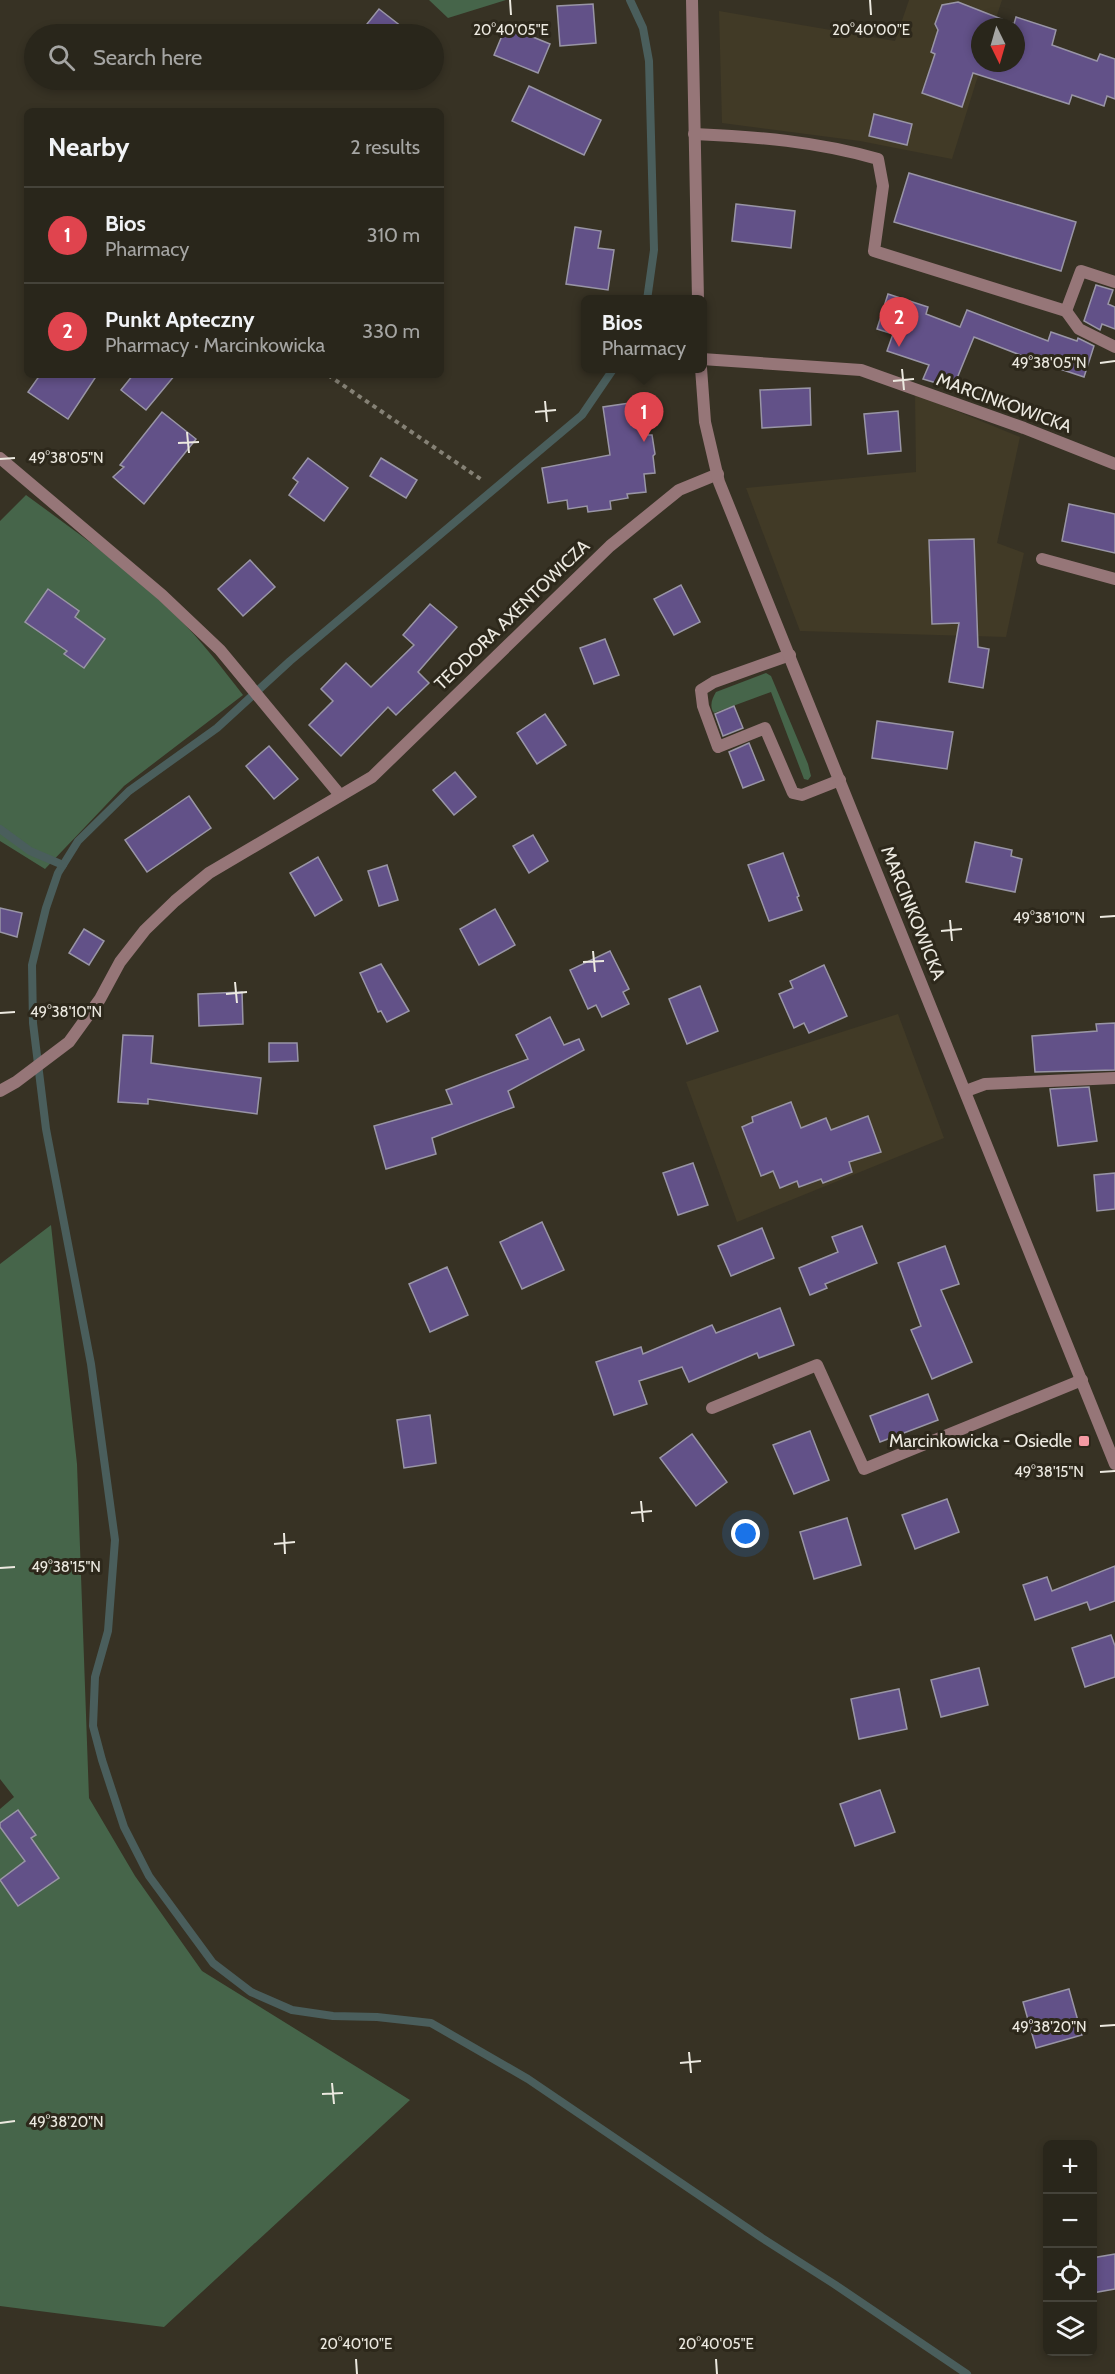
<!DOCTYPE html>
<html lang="en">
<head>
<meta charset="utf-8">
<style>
	:root { --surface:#29261b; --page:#312e24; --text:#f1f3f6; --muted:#a5a5a3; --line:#45433a; --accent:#8c9099 }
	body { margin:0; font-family:Cabin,sans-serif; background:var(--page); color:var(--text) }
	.controls { position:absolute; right:18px; bottom:18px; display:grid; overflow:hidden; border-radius:9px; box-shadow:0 3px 9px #0003 }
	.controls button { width:54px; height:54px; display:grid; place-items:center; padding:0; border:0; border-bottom:2px solid var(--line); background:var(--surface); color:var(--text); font:30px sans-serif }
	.compass { position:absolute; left:971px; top:18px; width:54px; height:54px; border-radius:50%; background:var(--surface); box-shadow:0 3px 9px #0003; rotate:175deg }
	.you { position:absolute; left:746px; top:1534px; width:21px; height:21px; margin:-15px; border:4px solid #fff; border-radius:50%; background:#1a73e8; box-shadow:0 0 0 9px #1a73e833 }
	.badge { display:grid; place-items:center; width:39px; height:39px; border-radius:50%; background:var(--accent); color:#fff; font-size:20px; font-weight:700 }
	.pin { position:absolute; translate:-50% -50px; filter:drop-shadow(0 2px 3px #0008) }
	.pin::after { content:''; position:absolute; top:32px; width:21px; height:18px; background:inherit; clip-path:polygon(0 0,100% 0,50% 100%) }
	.popup { position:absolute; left:581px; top:295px; width:126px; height:78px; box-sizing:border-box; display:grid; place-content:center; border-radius:9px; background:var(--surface); filter:drop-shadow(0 2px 4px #0005); font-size:20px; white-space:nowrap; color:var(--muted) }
	.popup b { font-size:22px; color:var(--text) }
	.popup::after { content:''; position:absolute; left:50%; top:100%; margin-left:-12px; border:12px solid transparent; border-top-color:var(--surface) }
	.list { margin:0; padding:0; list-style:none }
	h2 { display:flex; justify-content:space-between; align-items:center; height:78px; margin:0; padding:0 24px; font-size:26px }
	h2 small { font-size:20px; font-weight:400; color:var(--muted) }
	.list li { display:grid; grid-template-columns:39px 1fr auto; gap:18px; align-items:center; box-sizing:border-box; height:96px; padding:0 24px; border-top:2px solid var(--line) }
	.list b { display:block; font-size:22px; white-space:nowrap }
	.list p { margin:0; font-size:20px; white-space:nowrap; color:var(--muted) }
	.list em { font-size:20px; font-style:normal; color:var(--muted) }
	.icon { flex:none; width:33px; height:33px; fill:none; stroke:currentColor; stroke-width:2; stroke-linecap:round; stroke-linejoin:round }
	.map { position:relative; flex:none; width:1115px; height:2374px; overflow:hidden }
	.search { position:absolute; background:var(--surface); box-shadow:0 3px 9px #0003; left:24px; top:24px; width:420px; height:66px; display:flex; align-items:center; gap:15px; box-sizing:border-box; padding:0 21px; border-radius:33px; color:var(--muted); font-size:22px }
	.panel { position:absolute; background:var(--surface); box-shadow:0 3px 9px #0003; left:24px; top:108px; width:420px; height:270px; border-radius:9px }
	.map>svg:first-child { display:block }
</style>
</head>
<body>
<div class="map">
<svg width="1115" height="2374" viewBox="0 0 1115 2374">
	<rect width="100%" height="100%" fill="#373224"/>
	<g fill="#413a26">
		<path d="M 909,0 L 1002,0 L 993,27 L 980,27 L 980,63 L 982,63 L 952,159 L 860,141 L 722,123 L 719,11 L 895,41 Z"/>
		<path d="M 915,394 L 1020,437 L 997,543 L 1024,553 L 1006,637 L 800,631 L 746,488 L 916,472 Z"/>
		<path d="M 898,1014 L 944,1138 L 737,1222 L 686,1082 Z"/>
	</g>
	<g fill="#46654a">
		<path d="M 429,0 L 506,0 L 448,18 Z"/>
		<path d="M 26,495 C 78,533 131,571 177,617 C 201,640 222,668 243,695 L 124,786 L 45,869 L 0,841 L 0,521 Z"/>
		<path d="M 766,673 L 771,676 L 808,764 L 811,776 L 808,780 L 804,779 L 771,692 L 714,713 C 709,706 712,699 716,692 Z"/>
		<path d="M 51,1225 L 77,1464 L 89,1798 L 135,1876 L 202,1971 L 410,2100 L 164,2327 L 0,2306 L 0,1809 L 14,1797 L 0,1779 L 0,1264 Z"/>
	</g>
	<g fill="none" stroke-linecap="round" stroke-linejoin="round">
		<g stroke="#4a5e5c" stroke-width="8">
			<path d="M 630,0 L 643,28 L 649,61 L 654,250 L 647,300"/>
			<path d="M 614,368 L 582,415 L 290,661 L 217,728 L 129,791 L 78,841 L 58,873 L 46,908 L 32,965 L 33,1023 L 46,1129 L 91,1364 L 115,1540 L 108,1631 L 95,1677 L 93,1726 L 102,1760 L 124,1827 L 149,1876 L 213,1963 L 251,1992 L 292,2010 L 333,2016 L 377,2017 L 431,2023 L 528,2079 L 762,2238 L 834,2284 L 967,2374"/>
			<path d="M 0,829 L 30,851 L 63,865"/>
		</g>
	</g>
	<g fill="#625188" stroke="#9995a6" stroke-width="1.5" fill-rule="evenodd">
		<path d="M 958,2 L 1014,24 L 1016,17 L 1056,30 L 1052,45 L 1097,61 L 1100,54 L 1115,59 L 1115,99 L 1107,96 L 1104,106 L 1072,95 L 1069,104 L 973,73 L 962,107 L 922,93 L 935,54 L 931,52 L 938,30 L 935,24 L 942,5 ZM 980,27 L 1016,27 L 1016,63 L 980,63 Z"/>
		<path d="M 593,4 L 596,43 L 560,46 L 557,6 Z"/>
		<path d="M 379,9 L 411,34 L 359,34 Z"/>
		<path d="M 506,26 L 550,44 L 538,73 L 494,55 Z"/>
		<path d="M 529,86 L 601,120 L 584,155 L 512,121 Z"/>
		<path d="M 874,114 L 912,124 L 907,145 L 869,136 Z"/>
		<path d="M 909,173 L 1076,222 L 1061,271 L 894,222 Z"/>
		<path d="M 736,204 L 795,211 L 791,248 L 732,241 Z"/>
		<path d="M 575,227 L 601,231 L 598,248 L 614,250 L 608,290 L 566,284 Z"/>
		<path d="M 1096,285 L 1113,290 L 1108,304 L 1115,307 L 1115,329 L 1102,324 L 1100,330 L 1084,321 Z"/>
		<path d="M 888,294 L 928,307 L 926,314 L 960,327 L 967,310 L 1048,341 L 1051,332 L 1077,341 L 1078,338 L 1094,346 L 1084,377 L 1033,360 L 974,337 L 953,388 L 923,379 L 929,365 L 887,351 L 893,334 L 877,329 Z"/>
		<path d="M 40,375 L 97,375 L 68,419 L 28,392 Z"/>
		<path d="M 133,375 L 175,375 L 146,410 L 121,390 Z"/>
		<path d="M 810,388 L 811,425 L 762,428 L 760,390 Z"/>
		<path d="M 643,401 L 648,435 L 652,435 L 655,454 L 653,456 L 655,473 L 644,474 L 646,492 L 627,494 L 628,498 L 610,501 L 611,509 L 588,512 L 587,506 L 568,509 L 567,500 L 548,503 L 542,468 L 610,455 L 603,407 Z"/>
		<path d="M 898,411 L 901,451 L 868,454 L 864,414 Z"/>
		<path d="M 162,412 L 196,439 L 144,504 L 113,477 L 124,467 L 120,465 Z"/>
		<path d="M 308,458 L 348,488 L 324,521 L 289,495 L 298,482 L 293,478 Z"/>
		<path d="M 381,458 L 417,480 L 406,498 L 370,476 Z"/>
		<path d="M 1069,504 L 1115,514 L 1115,553 L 1062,541 Z"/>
		<path d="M 974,539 L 978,647 L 989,649 L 983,688 L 949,682 L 959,623 L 932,624 L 929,540 Z"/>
		<path d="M 250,560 L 275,587 L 243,616 L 218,589 Z"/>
		<path d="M 681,585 L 700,622 L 674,635 L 654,599 Z"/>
		<path d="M 48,589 L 79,611 L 75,617 L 105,639 L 84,668 L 64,654 L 67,651 L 25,622 Z"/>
		<path d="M 430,604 L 457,627 L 418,672 L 429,683 L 396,715 L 388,707 L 341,756 L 309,725 L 333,701 L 321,689 L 346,663 L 371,687 L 414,645 L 403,635 Z"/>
		<path d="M 605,639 L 619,675 L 594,684 L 580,648 Z"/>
		<path d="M 734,706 L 743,728 L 723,736 L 715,714 Z"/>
		<path d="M 545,714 L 566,745 L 537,764 L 517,733 Z"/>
		<path d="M 877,721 L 953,732 L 947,769 L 872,758 Z"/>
		<path d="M 749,743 L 764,780 L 743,788 L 729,752 Z"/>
		<path d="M 269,746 L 298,779 L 274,799 L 246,766 Z"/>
		<path d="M 455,772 L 476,797 L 454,815 L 433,790 Z"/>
		<path d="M 189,796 L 211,828 L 147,872 L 125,840 Z"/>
		<path d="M 533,835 L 548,861 L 529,873 L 513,846 Z"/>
		<path d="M 975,842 L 1012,850 L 1011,856 L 1022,859 L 1015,892 L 966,882 Z"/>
		<path d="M 783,853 L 799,896 L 797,897 L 802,910 L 769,921 L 748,865 Z"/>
		<path d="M 318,857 L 342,900 L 315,916 L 290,873 Z"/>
		<path d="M 387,865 L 398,900 L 379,906 L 368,871 Z"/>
		<path d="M 0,908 L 22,913 L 17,937 L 0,932 Z"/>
		<path d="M 495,909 L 515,945 L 479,965 L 460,929 Z"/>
		<path d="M 84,929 L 104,941 L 89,965 L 69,953 Z"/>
		<path d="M 610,951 L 629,989 L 623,992 L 629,1004 L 602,1017 L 596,1005 L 588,1009 L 570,970 Z"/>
		<path d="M 381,964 L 409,1011 L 387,1022 L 381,1011 L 378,1012 L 360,973 Z"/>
		<path d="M 824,965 L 847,1016 L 809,1033 L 804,1023 L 794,1028 L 779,994 L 793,988 L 790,981 Z"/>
		<path d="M 700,986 L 718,1031 L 687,1044 L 669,999 Z"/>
		<path d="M 242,992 L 243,1024 L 199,1026 L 198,994 Z"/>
		<path d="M 550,1017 L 564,1045 L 579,1039 L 584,1050 L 508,1091 L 514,1107 L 432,1138 L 436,1154 L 386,1169 L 374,1126 L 452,1104 L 446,1090 L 528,1059 L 516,1035 Z"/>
		<path d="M 1115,1023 L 1115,1070 L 1035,1072 L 1032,1036 L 1097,1031 L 1096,1024 Z"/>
		<path d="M 123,1035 L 153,1036 L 151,1063 L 261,1078 L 257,1114 L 148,1099 L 148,1104 L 118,1102 Z"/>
		<path d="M 269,1043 L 297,1043 L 298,1061 L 269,1062 Z"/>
		<path d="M 1089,1087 L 1097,1141 L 1058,1146 L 1050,1089 Z"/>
		<path d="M 791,1102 L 801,1128 L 826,1118 L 831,1130 L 868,1116 L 881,1152 L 849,1162 L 852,1172 L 823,1183 L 821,1179 L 799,1187 L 797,1181 L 780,1188 L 773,1171 L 761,1176 L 742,1127 L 753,1122 L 752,1117 Z"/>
		<path d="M 693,1163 L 708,1205 L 678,1215 L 663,1173 Z"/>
		<path d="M 1115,1173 L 1115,1209 L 1097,1211 L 1094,1175 Z"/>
		<path d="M 542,1222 L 564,1270 L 522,1289 L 500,1242 Z"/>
		<path d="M 862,1226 L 877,1263 L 825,1284 L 827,1288 L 810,1295 L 799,1268 L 838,1252 L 832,1237 Z"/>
		<path d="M 762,1228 L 774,1258 L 731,1276 L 718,1246 Z"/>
		<path d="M 945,1246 L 959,1284 L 941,1290 L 972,1362 L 932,1379 L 911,1330 L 921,1326 L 898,1263 Z"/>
		<path d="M 447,1267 L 468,1315 L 430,1332 L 409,1284 Z"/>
		<path d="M 780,1308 L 794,1345 L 759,1358 L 757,1353 L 689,1382 L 682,1367 L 639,1381 L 647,1404 L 614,1415 L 596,1362 L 641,1347 L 643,1354 L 712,1325 L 716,1333 Z"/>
		<path d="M 928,1394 L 938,1420 L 880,1442 L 870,1416 Z"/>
		<path d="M 430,1415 L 436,1463 L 404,1468 L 397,1420 Z"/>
		<path d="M 810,1431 L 829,1480 L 794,1494 L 773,1445 Z"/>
		<path d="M 692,1434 L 727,1482 L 696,1506 L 660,1458 Z"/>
		<path d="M 947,1499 L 959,1532 L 915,1549 L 902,1515 Z"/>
		<path d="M 847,1518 L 861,1565 L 814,1579 L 800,1532 Z"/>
		<path d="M 1115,1566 L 1115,1601 L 1090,1610 L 1087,1602 L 1035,1620 L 1023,1585 L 1047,1577 L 1052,1591 Z"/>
		<path d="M 1111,1635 L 1115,1646 L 1115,1677 L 1085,1687 L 1072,1648 Z"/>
		<path d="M 979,1668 L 988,1705 L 941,1717 L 931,1680 Z"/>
		<path d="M 899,1689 L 907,1729 L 859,1739 L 851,1699 Z"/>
		<path d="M 880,1790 L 895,1832 L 855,1846 L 840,1804 Z"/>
		<path d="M 18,1810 L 36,1835 L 31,1838 L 59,1878 L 18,1906 L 0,1880 L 25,1861 L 0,1827 L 0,1823 Z"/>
		<path d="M 1069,1989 L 1082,2035 L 1036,2048 L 1023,2002 Z"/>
		<path d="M 1115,2254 L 1115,2289 L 1092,2293 L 1092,2258 Z"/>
	</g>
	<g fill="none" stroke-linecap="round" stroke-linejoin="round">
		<path stroke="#858175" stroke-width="4" stroke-dasharray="4.5 4.5" stroke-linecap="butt" d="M 328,375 L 482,480"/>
		<g stroke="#967678" stroke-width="12">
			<path d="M 694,134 C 759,137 815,141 878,159 L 883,186 L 874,251 L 1066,311 L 1081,271 L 1115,282"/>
			<path d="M 1066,311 L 1079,329 L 1115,347"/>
			<path d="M 790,655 L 714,682 L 701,690 L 703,706 L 718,747 L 765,728 L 793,793 L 802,795 L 840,780"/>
			<path d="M 966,1091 L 985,1084 L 1115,1078"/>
			<path d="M 712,1408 L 817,1365 L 864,1469 L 1082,1380"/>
		</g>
		<g stroke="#967678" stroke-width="12">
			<path d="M 702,359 L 861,370 L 1024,428 L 1115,464"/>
			<path d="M 0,458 L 162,595 L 220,650 L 340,795"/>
			<path d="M 1042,559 L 1115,579"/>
			<path d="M 0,1091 L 16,1082 L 69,1042 L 100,999 L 120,962 L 145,930 L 175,901 L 209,873 L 372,777 L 610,546 L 679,490 L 718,474"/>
		</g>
		<g stroke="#967678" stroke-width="12">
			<path d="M 692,0 L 698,300"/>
			<path d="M 701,368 L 705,422 L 719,482 L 1115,1464"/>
		</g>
	</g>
	<path fill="none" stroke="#ece9e0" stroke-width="2" d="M 510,0 L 511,15M 870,0 L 871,15M 1100,363 L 1115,361M 902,369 L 904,390M 893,381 L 914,379M 545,401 L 547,422M 535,412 L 556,410M 187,432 L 189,453M 178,443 L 199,442M 0,459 L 15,458M 1100,917 L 1115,916M 950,920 L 952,941M 941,931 L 962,929M 593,951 L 595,972M 583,962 L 604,961M 235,982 L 237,1003M 226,994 L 247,992M 0,1013 L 15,1012M 1100,1472 L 1115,1471M 641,1501 L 643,1522M 631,1513 L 652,1511M 284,1533 L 285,1554M 274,1544 L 295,1542M 0,1568 L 15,1567M 1100,2026 L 1115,2025M 689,2052 L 691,2073M 680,2063 L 701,2061M 332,2083 L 334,2104M 322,2094 L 343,2093M 0,2123 L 15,2121M 356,2359 L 357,2374M 716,2359 L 717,2374"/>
	<rect fill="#f49aa3" stroke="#2d281b" stroke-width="2" x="1078" y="1435" width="12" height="12" rx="3"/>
	<g text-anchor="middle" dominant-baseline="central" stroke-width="6" stroke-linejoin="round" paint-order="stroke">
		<g font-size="18" fill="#ece9e0" stroke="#2d281b">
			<text transform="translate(1004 403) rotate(20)">MARCINKOWICKA</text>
			<text transform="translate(512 615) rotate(-44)">TEODORA AXENTOWICZA</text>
			<text transform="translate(913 913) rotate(68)">MARCINKOWICKA</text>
		</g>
		<g font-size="18" fill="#ece9e0" stroke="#2d281b" text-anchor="end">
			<text x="1072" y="1441">Marcinkowicka - Osiedle</text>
		</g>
	</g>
	<g font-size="15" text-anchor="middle" fill="#ece9e0" stroke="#2d281b" stroke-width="6" stroke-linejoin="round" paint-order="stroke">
		<text x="511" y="35">20°40'05"E</text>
		<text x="871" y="35">20°40'00"E</text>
		<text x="1049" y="368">49°38'05"N</text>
		<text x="66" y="463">49°38'05"N</text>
		<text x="1049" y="923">49°38'10"N</text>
		<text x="66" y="1017">49°38'10"N</text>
		<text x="1049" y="1477">49°38'15"N</text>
		<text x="66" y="1572">49°38'15"N</text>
		<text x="1049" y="2032">49°38'20"N</text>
		<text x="66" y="2127">49°38'20"N</text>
		<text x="356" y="2349">20°40'10"E</text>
		<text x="716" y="2349">20°40'05"E</text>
	</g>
</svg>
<div class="controls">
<button>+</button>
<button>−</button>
<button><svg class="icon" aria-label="locate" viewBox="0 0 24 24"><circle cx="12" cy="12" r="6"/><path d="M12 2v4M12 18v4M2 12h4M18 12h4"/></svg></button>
<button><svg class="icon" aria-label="layers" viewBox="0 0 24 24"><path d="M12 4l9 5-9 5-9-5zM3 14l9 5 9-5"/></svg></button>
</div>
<svg class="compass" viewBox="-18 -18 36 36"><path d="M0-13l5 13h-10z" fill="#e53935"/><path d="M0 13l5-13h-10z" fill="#a5a5a3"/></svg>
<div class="you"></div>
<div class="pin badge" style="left:644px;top:442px;background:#e0444e">1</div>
<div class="popup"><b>Bios</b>Pharmacy</div>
<div class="pin badge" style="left:899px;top:347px;background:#e0444e">2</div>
<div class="search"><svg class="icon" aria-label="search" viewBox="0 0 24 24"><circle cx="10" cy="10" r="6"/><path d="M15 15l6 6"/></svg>Search here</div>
<section class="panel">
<h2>Nearby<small>2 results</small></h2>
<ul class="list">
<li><span class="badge" style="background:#e0444e">1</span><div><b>Bios</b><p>Pharmacy</p></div><em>310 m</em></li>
<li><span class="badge" style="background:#e0444e">2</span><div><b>Punkt Apteczny</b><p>Pharmacy · Marcinkowicka</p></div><em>330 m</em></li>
</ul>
</section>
</div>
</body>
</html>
